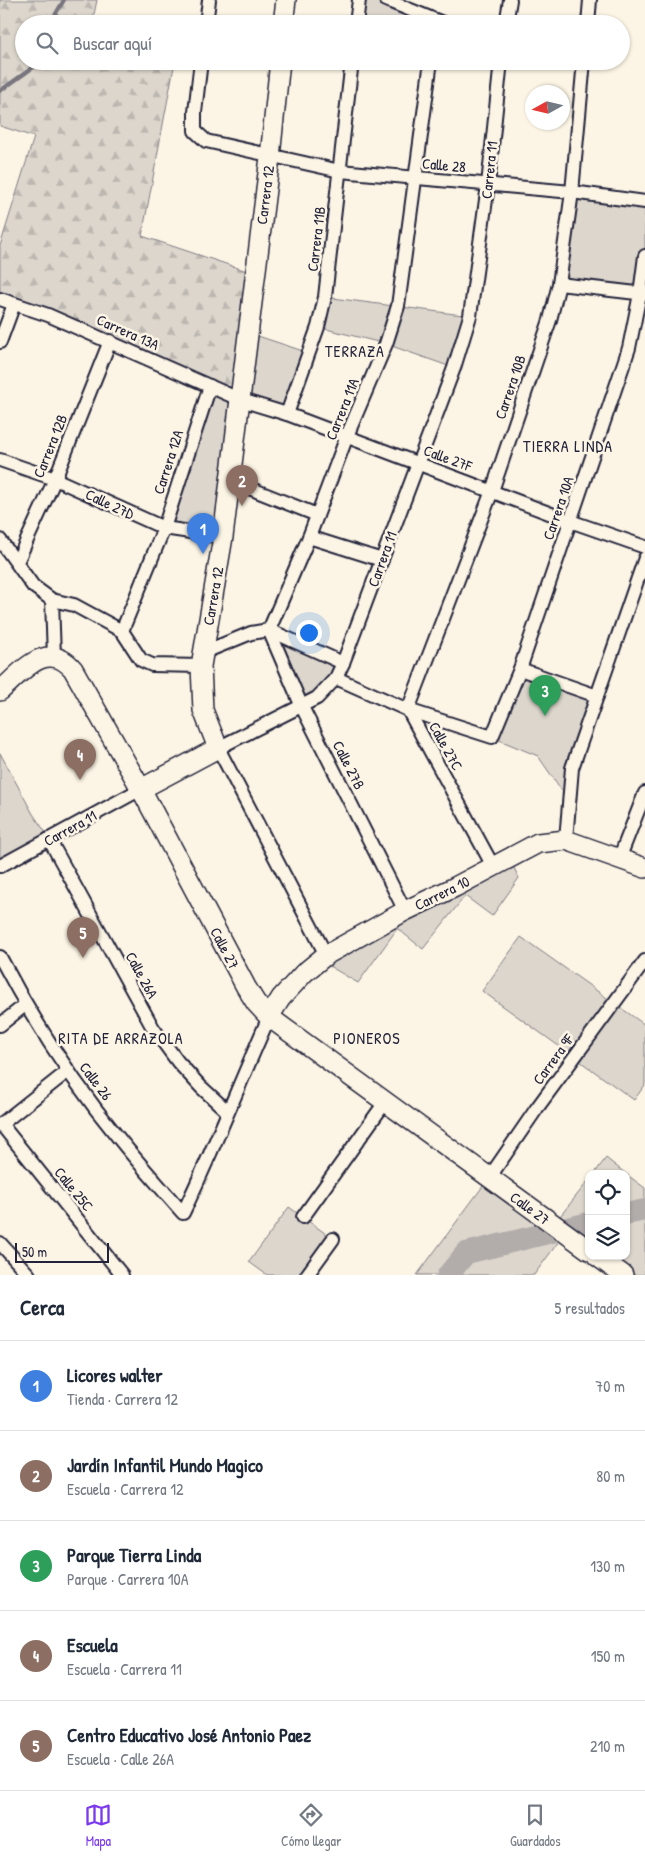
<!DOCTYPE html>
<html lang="es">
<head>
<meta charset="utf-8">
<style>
	:root { --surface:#fff; --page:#f2f2f3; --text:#1f2937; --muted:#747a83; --line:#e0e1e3; --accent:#7c3aed }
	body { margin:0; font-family:"Patrick Hand",sans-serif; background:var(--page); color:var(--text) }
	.controls { position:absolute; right:15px; bottom:15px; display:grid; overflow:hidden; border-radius:10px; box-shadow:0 1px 4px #0004 }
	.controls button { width:45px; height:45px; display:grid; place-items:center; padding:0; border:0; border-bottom:1px solid var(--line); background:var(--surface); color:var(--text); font:25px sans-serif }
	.compass { position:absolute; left:525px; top:85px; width:45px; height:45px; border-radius:50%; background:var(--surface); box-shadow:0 1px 4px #0004; rotate:262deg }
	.scale { position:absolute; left:15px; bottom:12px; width:94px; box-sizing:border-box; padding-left:5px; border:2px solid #22223b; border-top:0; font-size:14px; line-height:18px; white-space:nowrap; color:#22223b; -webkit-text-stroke:4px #fcf5e5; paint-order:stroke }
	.you { position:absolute; left:308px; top:632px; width:18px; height:18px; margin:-12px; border:4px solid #fff; border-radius:50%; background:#1a73e8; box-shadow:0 0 0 8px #1a73e833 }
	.badge { display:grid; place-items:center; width:32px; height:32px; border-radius:50%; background:var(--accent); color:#fff; font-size:16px; font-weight:700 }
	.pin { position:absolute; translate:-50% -41px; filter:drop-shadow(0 1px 2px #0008) }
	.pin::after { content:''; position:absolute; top:26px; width:18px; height:15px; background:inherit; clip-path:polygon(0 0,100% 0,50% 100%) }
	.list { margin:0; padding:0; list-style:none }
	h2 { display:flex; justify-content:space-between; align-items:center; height:65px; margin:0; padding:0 20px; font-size:21px }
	h2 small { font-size:16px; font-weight:400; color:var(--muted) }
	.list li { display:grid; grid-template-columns:32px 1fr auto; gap:15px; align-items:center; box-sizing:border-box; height:90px; padding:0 20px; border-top:1px solid var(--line) }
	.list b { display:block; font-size:19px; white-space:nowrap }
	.list p { margin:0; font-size:16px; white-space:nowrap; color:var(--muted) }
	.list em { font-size:16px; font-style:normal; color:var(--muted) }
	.icon { flex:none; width:28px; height:28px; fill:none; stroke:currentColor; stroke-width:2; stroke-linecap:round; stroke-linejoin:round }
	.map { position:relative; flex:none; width:645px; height:1275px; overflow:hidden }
	.search { position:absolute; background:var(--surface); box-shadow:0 1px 4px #0004; left:15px; right:15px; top:15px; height:55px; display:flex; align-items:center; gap:12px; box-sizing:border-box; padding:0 18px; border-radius:28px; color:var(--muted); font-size:19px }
	.sheet { height:515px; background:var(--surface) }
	nav { display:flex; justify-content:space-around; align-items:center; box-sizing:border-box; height:70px; border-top:1px solid var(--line); background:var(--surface); font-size:14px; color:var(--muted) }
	nav a { display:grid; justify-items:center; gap:2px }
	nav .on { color:var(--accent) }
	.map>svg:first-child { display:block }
</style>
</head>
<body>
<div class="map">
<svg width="645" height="1275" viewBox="0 0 645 1275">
	<defs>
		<pattern id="forest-firs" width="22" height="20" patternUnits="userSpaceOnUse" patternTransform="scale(1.25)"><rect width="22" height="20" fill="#dcd6cc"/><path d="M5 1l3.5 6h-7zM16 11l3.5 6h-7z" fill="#bcb7b0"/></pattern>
	</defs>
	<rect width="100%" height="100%" fill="#fcf5e5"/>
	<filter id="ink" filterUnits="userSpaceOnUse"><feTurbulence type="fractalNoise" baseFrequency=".02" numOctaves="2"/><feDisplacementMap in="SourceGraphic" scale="10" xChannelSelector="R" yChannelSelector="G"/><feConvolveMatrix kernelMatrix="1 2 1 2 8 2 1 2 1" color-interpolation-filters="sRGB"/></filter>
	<g filter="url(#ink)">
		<path fill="url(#forest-firs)" stroke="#7f7c84" d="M 0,0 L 97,0 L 92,24 L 24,24 L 24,61 L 175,61 L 142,236 L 256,274 L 241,400 L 0,299 L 0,246 L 34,137 L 0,126 Z"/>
		<g fill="#dcd6cc" stroke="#7f7c84">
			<path d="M 359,0 L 386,0 L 445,24 L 356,24 Z"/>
			<path d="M 572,192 L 645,202 L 645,294 L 559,284 Z"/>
			<path d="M 325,297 L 470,316 L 454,368 L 386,344 L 318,327 Z"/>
			<path d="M 249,333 L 309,353 L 287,414 L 241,400 L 223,537 L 164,528 L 210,386 L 241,399 Z"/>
			<path d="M 269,630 L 343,663 L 303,704 Z"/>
			<path d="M 520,669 L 597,696 L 569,801 L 538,756 L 492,737 Z"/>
			<path d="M 0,753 L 33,814 L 46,833 L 0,863 Z"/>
			<path d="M 509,858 L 519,878 L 492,916 L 465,896 L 423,949 L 393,925 L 397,929 L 358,983 L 319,960 Z"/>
			<path d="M 521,937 L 645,1025 L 645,1085 L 634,1100 L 482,991 Z"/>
			<path d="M 606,1158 L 626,1174 L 594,1174 Z"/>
			<path d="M 626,1174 L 645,1188 L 645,1275 L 623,1275 L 597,1256 L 626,1256 Z"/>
			<path d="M 489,1178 L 553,1225 L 589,1180 L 589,1250 L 565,1233 L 534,1275 L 417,1275 Z"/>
			<path d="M 289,1207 L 333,1239 L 307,1275 L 267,1275 L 249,1262 Z"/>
		</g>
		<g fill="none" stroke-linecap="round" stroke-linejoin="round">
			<g stroke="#78757e" stroke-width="4">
				<path d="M 54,24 L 55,15 L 64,0"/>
				<path d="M 0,91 L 42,61"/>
			</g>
			<g stroke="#b2adab" stroke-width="22">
				<path d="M 626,1214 L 645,1210"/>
				<path d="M 448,1275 L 466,1253 L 589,1223"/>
			</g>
			<defs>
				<g id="street">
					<path d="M 386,0 L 445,24"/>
					<path d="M 206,24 L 209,0"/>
					<path d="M 356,24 L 359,0"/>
					<path d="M 506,24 L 510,0"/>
					<path d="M 588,24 L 590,0"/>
					<path d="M 201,61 L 195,112 L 195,131 L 206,141 L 340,171 L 572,192 L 645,202"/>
					<path d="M 584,61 L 572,192 L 559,284 L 550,320 L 492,491 L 408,710 L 492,737 L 520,669 L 629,348 L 640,294 L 645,256"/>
					<path d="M 559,284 L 645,294"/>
					<path d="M 0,299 L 48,315 L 241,400 L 287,414 L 570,521 L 645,547"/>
					<path d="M 0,342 L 14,304"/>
					<path d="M 287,414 L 318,327 L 325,297 L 352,61"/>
					<path d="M 0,460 L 55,479 L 164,528 L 223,537"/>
					<path d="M 229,480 L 317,515"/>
					<path d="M 309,537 L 382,560"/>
					<path d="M 0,540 L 33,586 L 52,600 L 74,605 L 122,631 L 141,660 L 152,665 L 201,666"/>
					<path d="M 17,562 L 55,479 L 110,341"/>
					<path d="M 52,600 L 54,657"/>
					<path d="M 269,630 L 309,537 L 347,436 L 386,344 L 398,306 L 431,61"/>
					<path d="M 269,630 L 302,707 L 405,911"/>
					<path d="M 122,631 L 164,528 L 210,386"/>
					<path d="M 202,653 L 251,633 L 269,630 L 343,663"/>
					<path d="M 520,669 L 597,696"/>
					<path d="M 336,678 L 408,710 L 494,868"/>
					<path d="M 49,839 L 153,1028 L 178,1062 L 201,1087 L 227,1111"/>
					<path d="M 566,840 L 572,768 L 645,558"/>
					<path d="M 619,859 L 645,793"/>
					<path d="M 0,866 L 141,789"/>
					<path d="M 326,955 L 218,748 L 317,698 L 336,678 L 343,663 L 454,368 L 470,316 L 488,185 L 501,61"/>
					<path d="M 0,957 C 34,1022 74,1084 121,1141 C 141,1166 162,1189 183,1213 C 214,1149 240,1082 269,1017"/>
					<path d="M 0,1025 L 25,1005"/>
					<path d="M 1,1124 L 122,1275"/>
					<path d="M 0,1125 L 68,1071"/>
					<path d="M 489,1178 L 537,1108 L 645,961"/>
					<path d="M 303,1217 L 386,1101"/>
					<path d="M 0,1243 L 29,1275"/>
					<path d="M 307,1275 L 333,1239"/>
				</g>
				<g id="secondary">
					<path d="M 283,24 L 286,0"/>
					<path d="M 0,691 C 22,672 46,639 73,669 L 141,789 L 246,987 L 256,1003 L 269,1017 L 589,1250"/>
					<path d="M 141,789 L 218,748 L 203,710 L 201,666 L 223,537 L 270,157 L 280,61"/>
					<path d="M 269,1017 L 281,998 L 304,973 L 326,955 L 405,911 L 455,887 L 538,843 L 566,840 L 645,868"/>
					<path d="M 597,1256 L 623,1275"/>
				</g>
			</defs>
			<use href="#street" stroke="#22223b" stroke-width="16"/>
			<use href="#secondary" stroke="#22223b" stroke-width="22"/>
			<use href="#street" stroke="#fcf5e5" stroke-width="12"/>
			<use href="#secondary" stroke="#fcf5e5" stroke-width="19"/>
		</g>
	</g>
	<g text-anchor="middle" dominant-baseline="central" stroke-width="5" stroke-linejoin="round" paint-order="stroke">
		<g font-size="15" fill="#22223b" stroke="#fcf5e5">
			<text transform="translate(444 165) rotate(5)">Calle 28</text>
			<text transform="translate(489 170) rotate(-84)">Carrera 11</text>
			<text transform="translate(265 195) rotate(-83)">Carrera 12</text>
			<text transform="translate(316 239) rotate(-83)">Carrera 11B</text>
			<text transform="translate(128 332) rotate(24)">Carrera 13A</text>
			<text transform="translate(510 387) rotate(-71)">Carrera 10B</text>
			<text transform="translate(342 409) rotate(-68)">Carrera 11A</text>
			<text transform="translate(50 446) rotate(-68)">Carrera 12B</text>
			<text transform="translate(448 458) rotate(20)">Calle 27F</text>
			<text transform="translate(168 462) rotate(-72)">Carrera 12A</text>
			<text transform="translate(110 504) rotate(25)">Calle 27D</text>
			<text transform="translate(558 508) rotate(-71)">Carrera 10A</text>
			<text transform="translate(382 559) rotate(-70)">Carrera 11</text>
			<text transform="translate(213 596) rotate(-80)">Carrera 12</text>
			<text transform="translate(446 746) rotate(61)">Calle 27C</text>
			<text transform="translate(349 765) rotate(63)">Calle 27B</text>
			<text transform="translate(70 828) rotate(-29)">Carrera 11</text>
			<text transform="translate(442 893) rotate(-26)">Carrera 10</text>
			<text transform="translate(225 948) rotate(62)">Calle 27</text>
			<text transform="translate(142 975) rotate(61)">Calle 26A</text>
			<text transform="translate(553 1059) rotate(-54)">Carrera 9F</text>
			<text transform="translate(96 1081) rotate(53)">Calle 26</text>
			<text transform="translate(74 1189) rotate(51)">Calle 25C</text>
			<text transform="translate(530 1208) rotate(36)">Calle 27</text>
		</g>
		<g font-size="16" letter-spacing="1" fill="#22223b" stroke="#fcf5e5">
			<text x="355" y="351">TERRAZA</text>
			<text x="568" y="446">TIERRA LINDA</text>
			<text x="121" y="1038">RITA DE ARRAZOLA</text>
			<text x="367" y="1038">PIONEROS</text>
		</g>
	</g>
</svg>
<div class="controls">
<button><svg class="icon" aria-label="locate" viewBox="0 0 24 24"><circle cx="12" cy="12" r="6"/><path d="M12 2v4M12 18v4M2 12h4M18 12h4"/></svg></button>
<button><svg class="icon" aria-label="layers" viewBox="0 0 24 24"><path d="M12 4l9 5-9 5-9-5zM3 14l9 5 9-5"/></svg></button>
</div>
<svg class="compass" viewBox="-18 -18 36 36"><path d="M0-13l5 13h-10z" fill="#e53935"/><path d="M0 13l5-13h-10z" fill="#747a83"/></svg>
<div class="scale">50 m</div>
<div class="you"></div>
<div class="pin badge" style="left:203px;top:554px;background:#3f7fe0">1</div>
<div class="pin badge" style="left:242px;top:506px;background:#8d6e63">2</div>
<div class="pin badge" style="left:545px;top:716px;background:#2e9e5b">3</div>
<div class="pin badge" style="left:80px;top:780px;background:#8d6e63">4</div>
<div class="pin badge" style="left:83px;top:958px;background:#8d6e63">5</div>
<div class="search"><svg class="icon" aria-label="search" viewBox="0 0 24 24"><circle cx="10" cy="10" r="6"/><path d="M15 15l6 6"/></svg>Buscar aquí</div>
</div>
<section class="sheet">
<h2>Cerca<small>5 resultados</small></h2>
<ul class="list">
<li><span class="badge" style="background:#3f7fe0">1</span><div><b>Licores walter</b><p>Tienda · Carrera 12</p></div><em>70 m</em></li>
<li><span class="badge" style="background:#8d6e63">2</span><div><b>Jardín Infantil Mundo Magico</b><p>Escuela · Carrera 12</p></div><em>80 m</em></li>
<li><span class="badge" style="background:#2e9e5b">3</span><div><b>Parque Tierra Linda</b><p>Parque · Carrera 10A</p></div><em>130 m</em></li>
<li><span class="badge" style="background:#8d6e63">4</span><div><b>Escuela</b><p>Escuela · Carrera 11</p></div><em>150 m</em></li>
<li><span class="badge" style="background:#8d6e63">5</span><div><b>Centro Educativo José Antonio Paez</b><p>Escuela · Calle 26A</p></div><em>210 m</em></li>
</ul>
</section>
<nav>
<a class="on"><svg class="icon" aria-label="map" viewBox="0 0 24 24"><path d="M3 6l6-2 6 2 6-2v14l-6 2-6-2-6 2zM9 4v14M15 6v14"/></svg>Mapa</a>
<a><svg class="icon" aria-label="directions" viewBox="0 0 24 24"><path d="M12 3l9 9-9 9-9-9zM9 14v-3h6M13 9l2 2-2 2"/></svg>Cómo llegar</a>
<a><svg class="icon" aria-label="saved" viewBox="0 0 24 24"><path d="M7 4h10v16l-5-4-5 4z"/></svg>Guardados</a>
</nav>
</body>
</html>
